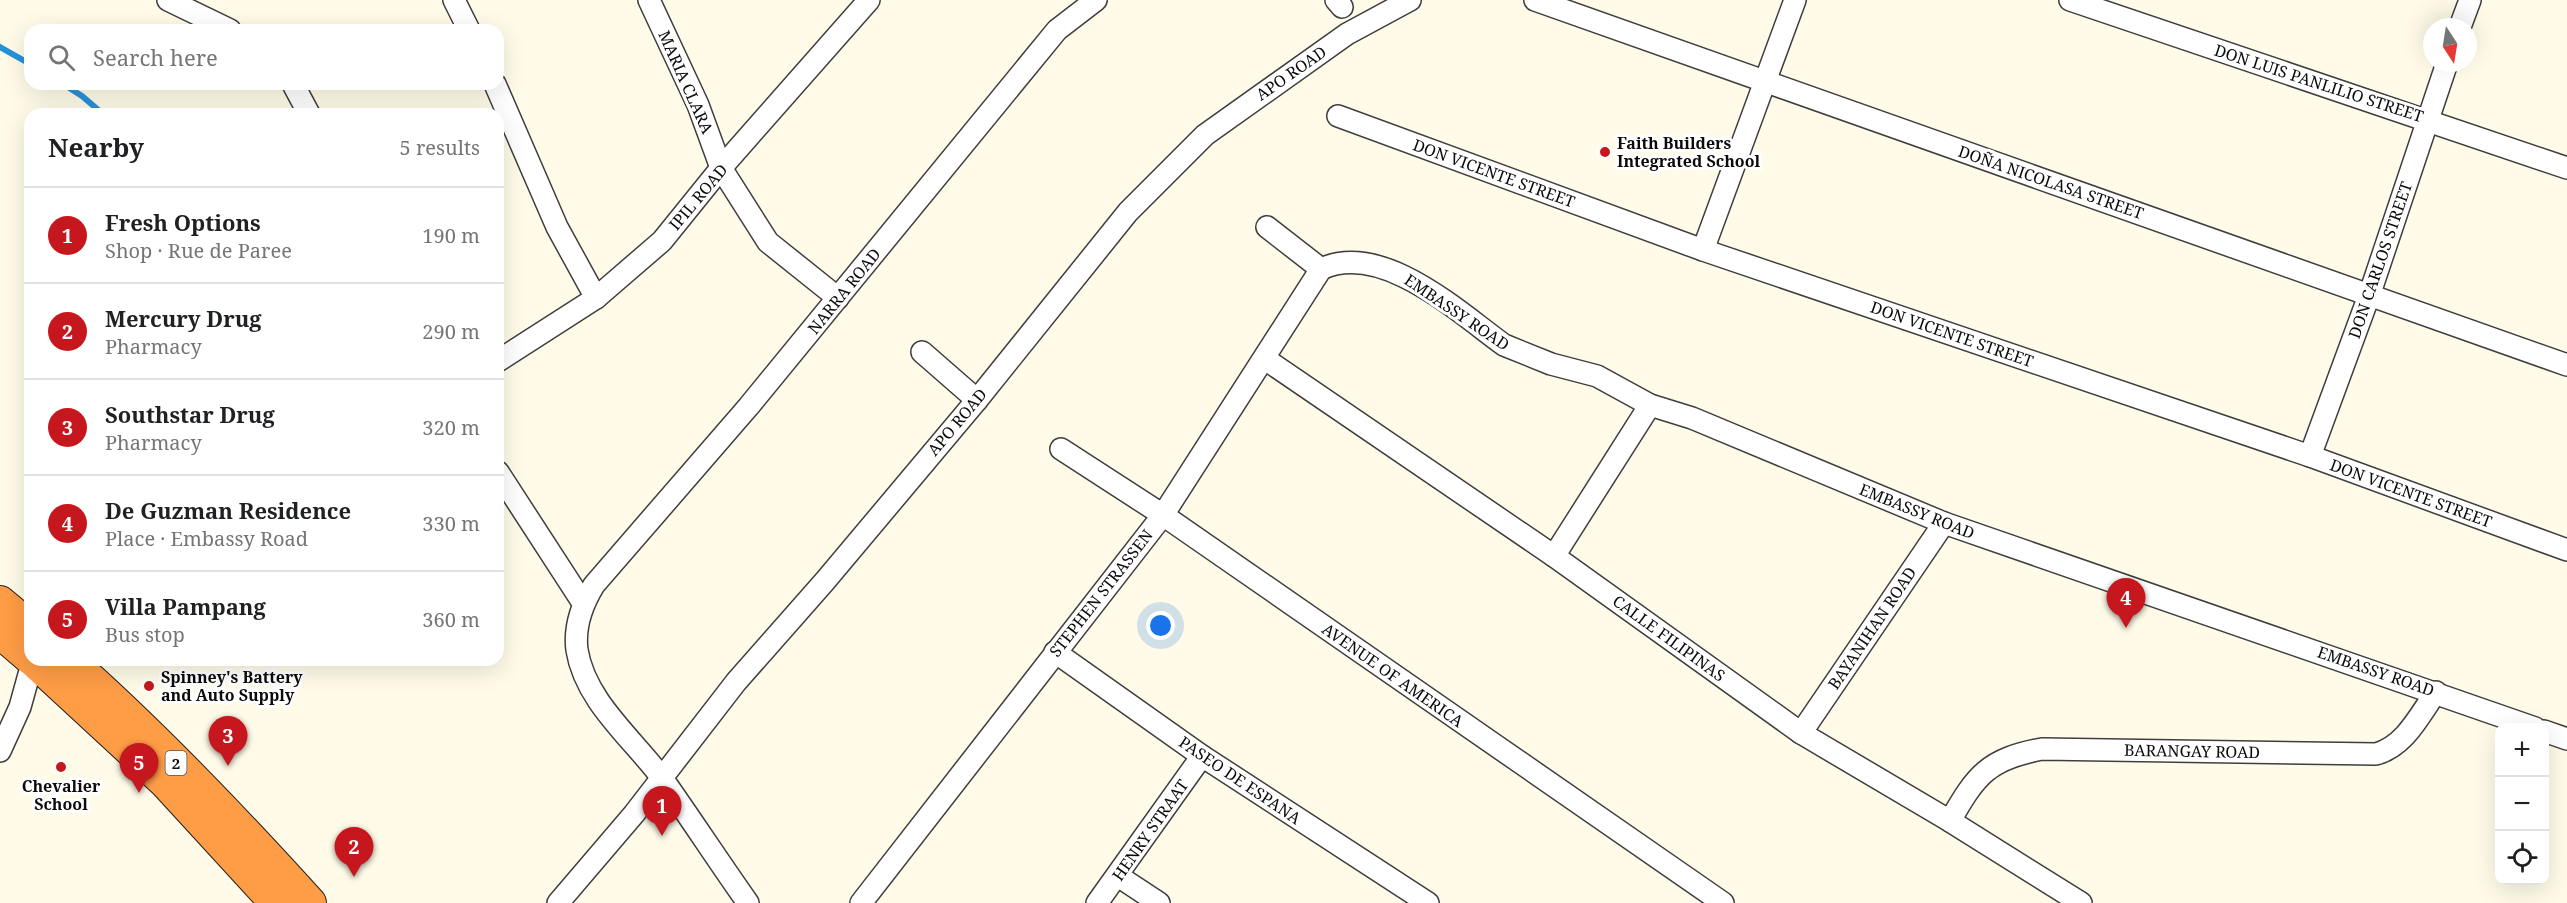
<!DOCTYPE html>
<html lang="en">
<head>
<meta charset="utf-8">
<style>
	:root { --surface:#fff; --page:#f2f2f2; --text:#202124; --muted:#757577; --line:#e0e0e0; --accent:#c6171f }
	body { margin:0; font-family:"Noto Serif",serif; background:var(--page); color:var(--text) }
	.controls { position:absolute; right:18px; bottom:18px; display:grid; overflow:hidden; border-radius:12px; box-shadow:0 6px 24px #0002 }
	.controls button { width:54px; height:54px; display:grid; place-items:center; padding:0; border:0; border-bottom:2px solid var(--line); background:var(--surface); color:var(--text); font:30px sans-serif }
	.compass { position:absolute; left:2423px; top:18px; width:54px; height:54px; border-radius:50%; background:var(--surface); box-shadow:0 6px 24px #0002; rotate:168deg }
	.you { position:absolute; left:1161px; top:626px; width:21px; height:21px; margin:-15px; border:4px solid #fff; border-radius:50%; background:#1a73e8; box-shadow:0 0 0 9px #1a73e833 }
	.badge { display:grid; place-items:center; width:39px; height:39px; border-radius:50%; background:var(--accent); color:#fff; font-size:20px; font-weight:700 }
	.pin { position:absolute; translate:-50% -50px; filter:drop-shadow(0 2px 3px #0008) }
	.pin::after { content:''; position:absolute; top:32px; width:21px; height:18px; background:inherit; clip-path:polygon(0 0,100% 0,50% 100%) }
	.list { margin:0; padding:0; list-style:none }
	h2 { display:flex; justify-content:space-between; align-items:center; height:78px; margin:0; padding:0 24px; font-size:26px }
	h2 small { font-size:20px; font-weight:400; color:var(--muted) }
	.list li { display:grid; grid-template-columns:39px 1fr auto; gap:18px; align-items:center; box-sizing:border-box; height:96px; padding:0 24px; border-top:2px solid var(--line) }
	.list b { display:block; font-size:22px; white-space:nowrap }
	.list p { margin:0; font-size:20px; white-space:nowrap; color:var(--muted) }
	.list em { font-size:20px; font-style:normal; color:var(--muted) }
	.icon { flex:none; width:33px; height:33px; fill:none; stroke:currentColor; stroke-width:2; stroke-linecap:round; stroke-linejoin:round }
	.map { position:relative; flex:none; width:2567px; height:903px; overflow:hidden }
	.search { position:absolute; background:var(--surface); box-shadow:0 6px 24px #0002; left:24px; top:24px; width:480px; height:66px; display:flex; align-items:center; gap:15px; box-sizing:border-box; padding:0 21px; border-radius:18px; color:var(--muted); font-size:22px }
	.panel { position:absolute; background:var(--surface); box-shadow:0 6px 24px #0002; left:24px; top:108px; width:480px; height:558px; border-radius:18px }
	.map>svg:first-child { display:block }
</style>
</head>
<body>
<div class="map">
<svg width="2567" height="903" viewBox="0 0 2567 903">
	<rect width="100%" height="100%" fill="#fffbe8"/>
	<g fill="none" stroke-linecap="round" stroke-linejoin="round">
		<g stroke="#2892d9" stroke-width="6">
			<path d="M 0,47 L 30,64"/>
			<path d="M 63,84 L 82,96 L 103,114"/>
		</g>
		<defs>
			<g id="minor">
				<path d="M 168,0 L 230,30"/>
				<path d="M 454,0 L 469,30"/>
				<path d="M 649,0 L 698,105 L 721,168 L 768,242 L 838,298"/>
				<path d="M 1336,0 L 1342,7"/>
				<path d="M 1535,0 L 2567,365"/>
				<path d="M 2070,0 L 2567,168"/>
				<path d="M 2460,27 L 2470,0"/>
				<path d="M 293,84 L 309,114"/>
				<path d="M 495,84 L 557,227 L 596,298"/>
				<path d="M 1338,116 L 1703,250 L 2310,456 L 2567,550"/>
				<path d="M 1267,227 L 1321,269"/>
				<path d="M 1703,250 L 1795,0"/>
				<path d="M 1321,269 C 1382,241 1457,311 1504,345 L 1551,364 L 1597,376 L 1650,405 L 1692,418 L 1944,523 L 2535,728"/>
				<path d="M 922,352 L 977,400"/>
				<path d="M 1265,359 L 1554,556 L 1801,733 L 1950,821 L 2081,903"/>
				<path d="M 498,361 L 596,298 L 662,241 L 721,168 L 869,0"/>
				<path d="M 1061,449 L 1163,515 L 1723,903"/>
				<path d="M 2310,456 L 2370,293 L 2447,63"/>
				<path d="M 498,472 L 583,603"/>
				<path d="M 1554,556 L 1650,405"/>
				<path d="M 1055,652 L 1202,756 L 1428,903"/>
				<path d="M 2544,731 L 2567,739"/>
				<path d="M 1801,733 L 1944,523"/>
				<path d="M 0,751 L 20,707 L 33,660"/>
				<path d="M 1950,821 C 1976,775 1988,759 2042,749 L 2376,754 C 2405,746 2419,716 2436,692"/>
				<path d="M 1118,876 L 1159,903"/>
				<path d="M 558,903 L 634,814 L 736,682 L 825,581 L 977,400 L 1128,212 L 1205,135 L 1347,34 L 1410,0"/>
				<path d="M 748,903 C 719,862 691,819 662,778 C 633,739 585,701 577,650 C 574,627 583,603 594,585 L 749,406 L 1057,30 L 1096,0"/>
				<path d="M 861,903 L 1163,515 L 1321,269"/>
				<path d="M 1097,903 L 1202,756"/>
			</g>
			<g id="highway">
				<path d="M 0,602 L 30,627"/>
				<path d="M 0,632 L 30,658"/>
				<path d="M 33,660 L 165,782 L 276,903"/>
				<path d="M 69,660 C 154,735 234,819 310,903"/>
			</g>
		</defs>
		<use href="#minor" stroke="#3e3e3e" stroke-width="24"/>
		<use href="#highway" stroke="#1c1c1c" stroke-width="34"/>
		<use href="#minor" stroke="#fff" stroke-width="21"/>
		<use href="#highway" stroke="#ff9c46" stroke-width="32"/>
	</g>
	<g fill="#c6171f" stroke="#fff" stroke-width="2">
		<circle cx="1605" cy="152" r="6"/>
		<circle cx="149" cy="686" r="6"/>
		<circle cx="61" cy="767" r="6"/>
	</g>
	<g text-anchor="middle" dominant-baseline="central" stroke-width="6" stroke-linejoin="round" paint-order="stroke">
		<rect fill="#fff" stroke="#545454" stroke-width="1.5" x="165.5" y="751" width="21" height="24" rx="4.5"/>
		<g font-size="15" font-weight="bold" fill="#0b0b0b">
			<text x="176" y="763">2</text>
		</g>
		<g font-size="16" fill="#0b0b0b" stroke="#fff">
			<text transform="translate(1291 73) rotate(-35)">APO ROAD</text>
			<text transform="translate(686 82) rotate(66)">MARIA CLARA</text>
			<text transform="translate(2319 83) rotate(18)">DON LUIS PANLILIO STREET</text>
			<text transform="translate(1494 173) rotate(20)">DON VICENTE STREET</text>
			<text transform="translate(2051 182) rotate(19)">DOÑA NICOLASA STREET</text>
			<text transform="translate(698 197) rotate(-50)">IPIL ROAD</text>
			<text transform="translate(2380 260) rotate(-71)">DON CARLOS STREET</text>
			<text transform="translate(844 291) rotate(-51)">NARRA ROAD</text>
			<text transform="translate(1457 312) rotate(34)">EMBASSY ROAD</text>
			<text transform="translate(1952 334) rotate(19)">DON VICENTE STREET</text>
			<text transform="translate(957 422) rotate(-50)">APO ROAD</text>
			<text transform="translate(2411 493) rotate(20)">DON VICENTE STREET</text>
			<text transform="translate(1917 511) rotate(22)">EMBASSY ROAD</text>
			<text transform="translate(1101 593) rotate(-52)">STEPHEN STRASSEN</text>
			<text transform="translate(1872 628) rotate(-56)">BAYANIHAN ROAD</text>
			<text transform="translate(1669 638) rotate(36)">CALLE FILIPINAS</text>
			<text transform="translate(2376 671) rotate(19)">EMBASSY ROAD</text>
			<text transform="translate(1393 675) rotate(35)">AVENUE OF AMERICA</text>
			<text transform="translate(2192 751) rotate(1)">BARANGAY ROAD</text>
			<text transform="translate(1240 780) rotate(34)">PASEO DE ESPANA</text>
			<text transform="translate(1150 830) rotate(-55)">HENRY STRAAT</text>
		</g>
		<g font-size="16" font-weight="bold" fill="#0b0b0b" stroke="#fff" text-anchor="start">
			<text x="1617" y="143">Faith Builders<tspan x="1617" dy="18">Integrated School</tspan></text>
			<text x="161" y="677">Spinney's Battery<tspan x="161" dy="18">and Auto Supply</tspan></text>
			<text x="61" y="786" text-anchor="middle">Chevalier<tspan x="61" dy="18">School</tspan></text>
		</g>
	</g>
</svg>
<div class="controls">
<button>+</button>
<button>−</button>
<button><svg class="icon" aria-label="locate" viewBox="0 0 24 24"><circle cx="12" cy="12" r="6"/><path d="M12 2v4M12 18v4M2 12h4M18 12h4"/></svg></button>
</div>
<svg class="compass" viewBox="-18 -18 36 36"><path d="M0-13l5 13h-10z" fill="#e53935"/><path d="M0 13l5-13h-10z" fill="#757577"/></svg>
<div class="you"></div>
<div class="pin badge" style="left:662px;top:836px">1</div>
<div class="pin badge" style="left:354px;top:877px">2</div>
<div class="pin badge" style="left:228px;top:766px">3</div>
<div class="pin badge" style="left:2126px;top:628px">4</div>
<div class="pin badge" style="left:139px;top:793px">5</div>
<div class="search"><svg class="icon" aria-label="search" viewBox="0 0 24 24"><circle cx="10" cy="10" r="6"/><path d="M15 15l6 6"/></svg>Search here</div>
<section class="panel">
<h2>Nearby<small>5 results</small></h2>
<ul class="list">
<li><span class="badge">1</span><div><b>Fresh Options</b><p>Shop · Rue de Paree</p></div><em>190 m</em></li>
<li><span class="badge">2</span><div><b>Mercury Drug</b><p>Pharmacy</p></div><em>290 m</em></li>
<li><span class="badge">3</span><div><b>Southstar Drug</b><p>Pharmacy</p></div><em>320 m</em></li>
<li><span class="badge">4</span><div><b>De Guzman Residence</b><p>Place · Embassy Road</p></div><em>330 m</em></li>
<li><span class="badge">5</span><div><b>Villa Pampang</b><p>Bus stop</p></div><em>360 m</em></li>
</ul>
</section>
</div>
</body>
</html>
